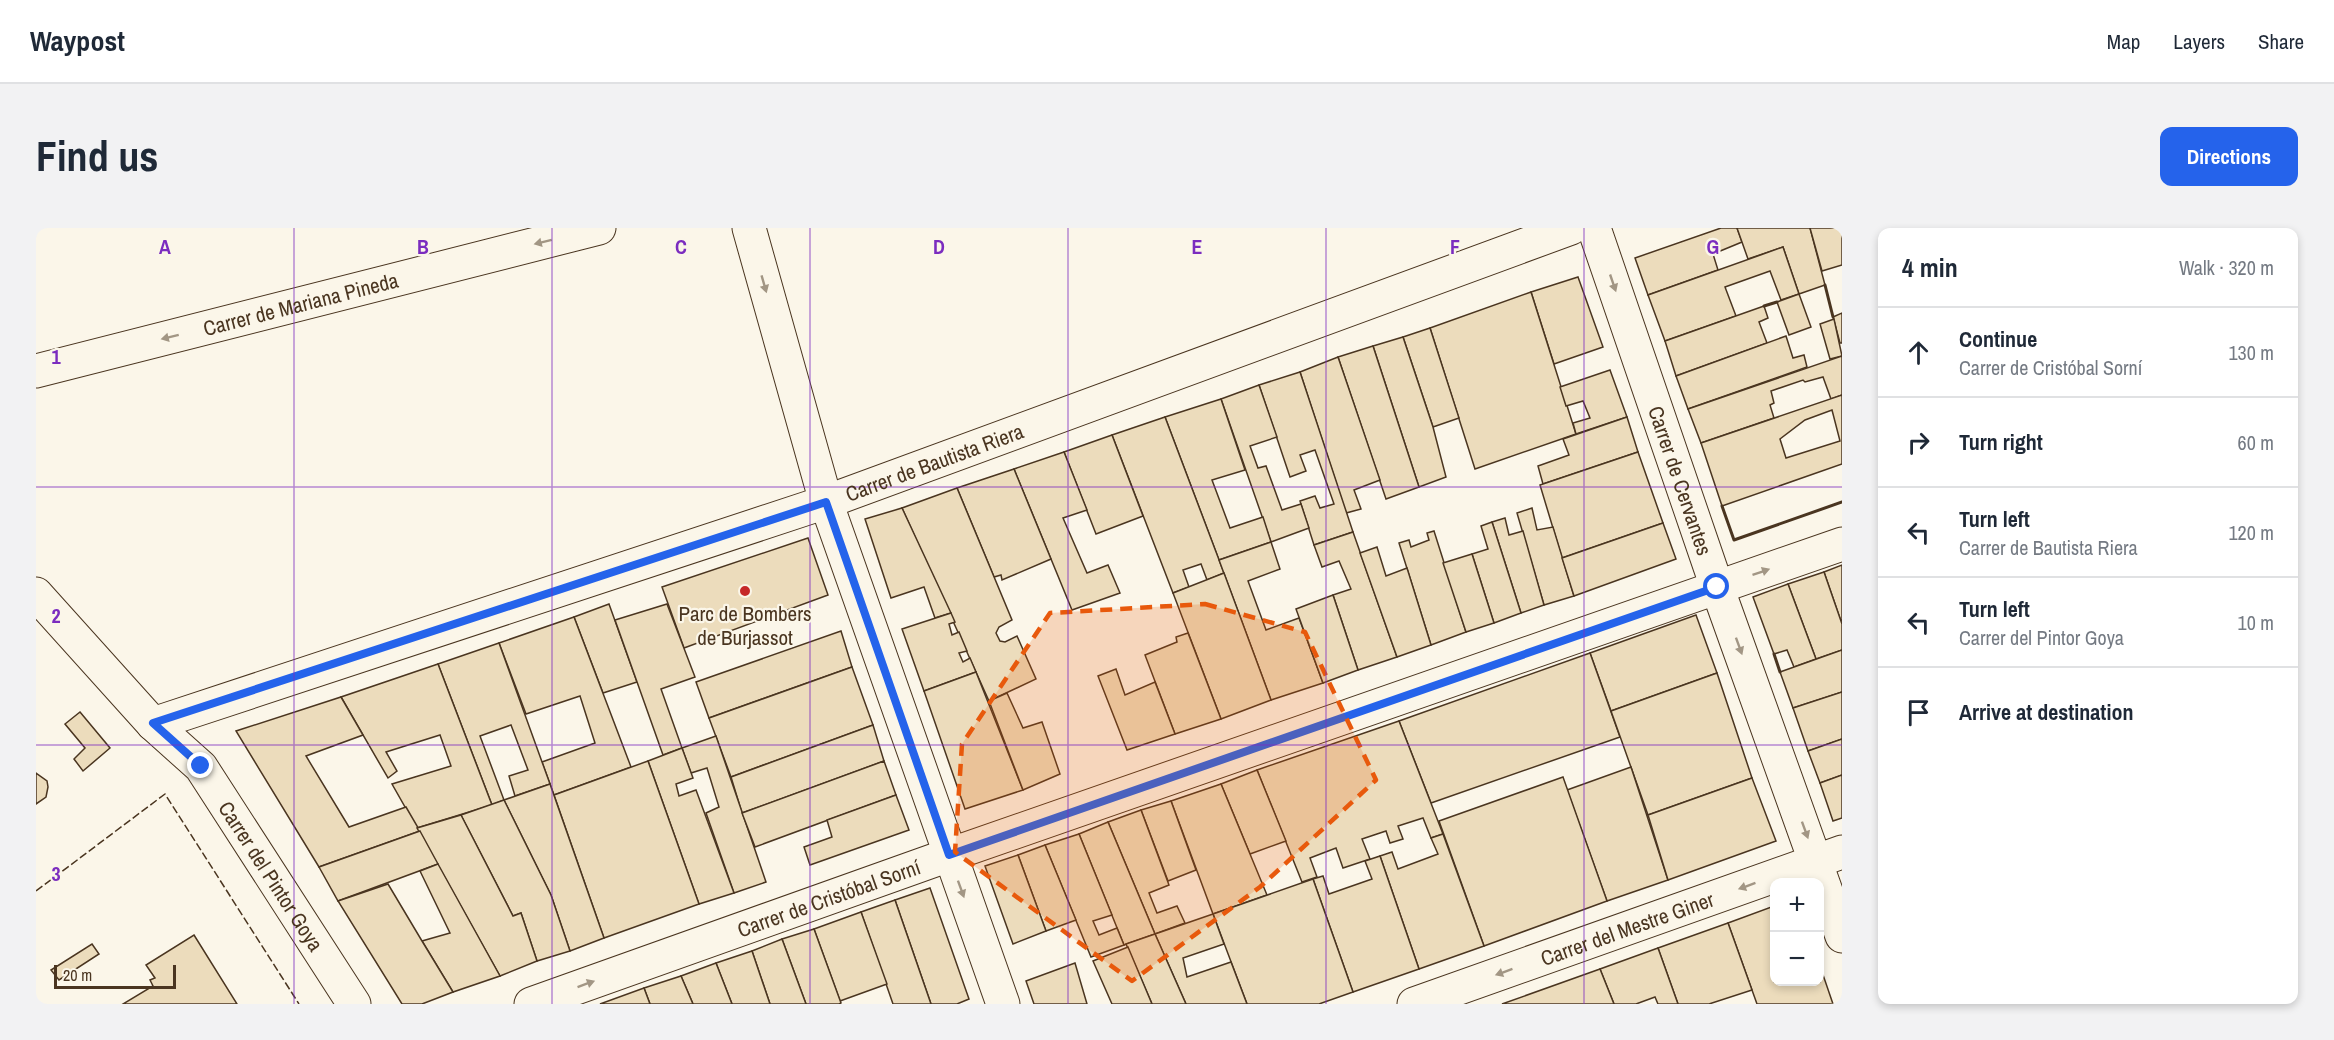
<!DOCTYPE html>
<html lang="en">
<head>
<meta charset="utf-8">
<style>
	:root { --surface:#fff; --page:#f2f2f3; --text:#1f2937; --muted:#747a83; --line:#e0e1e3; --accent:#2563eb }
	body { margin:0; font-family:"Archivo Narrow",sans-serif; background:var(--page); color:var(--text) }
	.controls { position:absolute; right:18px; bottom:18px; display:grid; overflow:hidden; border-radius:12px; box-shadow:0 3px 9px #0003 }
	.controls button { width:54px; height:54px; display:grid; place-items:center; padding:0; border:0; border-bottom:2px solid var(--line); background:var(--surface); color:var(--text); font:30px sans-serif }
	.scale { position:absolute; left:18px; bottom:15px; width:122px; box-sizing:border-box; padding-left:6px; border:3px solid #4a3520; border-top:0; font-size:16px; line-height:21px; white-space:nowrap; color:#4a3520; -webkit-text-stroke:4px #fbf6e9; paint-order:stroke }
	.stop { position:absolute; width:18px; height:18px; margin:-14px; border:4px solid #2563eb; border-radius:50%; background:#fff }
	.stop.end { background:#2563eb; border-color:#fff; box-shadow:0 2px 6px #0008 }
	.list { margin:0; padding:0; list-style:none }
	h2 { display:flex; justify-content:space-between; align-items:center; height:78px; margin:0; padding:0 24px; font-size:26px }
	h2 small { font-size:20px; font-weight:400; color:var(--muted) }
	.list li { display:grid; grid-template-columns:39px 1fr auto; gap:18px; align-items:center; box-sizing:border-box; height:90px; padding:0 24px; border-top:2px solid var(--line) }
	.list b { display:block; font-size:22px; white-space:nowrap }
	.list p { margin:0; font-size:20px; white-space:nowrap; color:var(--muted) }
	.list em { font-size:20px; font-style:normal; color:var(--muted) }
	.icon { flex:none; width:33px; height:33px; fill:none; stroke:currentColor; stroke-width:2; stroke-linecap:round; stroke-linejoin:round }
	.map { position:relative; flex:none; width:1806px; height:776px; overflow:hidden; border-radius:12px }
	header { display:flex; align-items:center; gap:36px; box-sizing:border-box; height:84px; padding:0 30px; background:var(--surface); border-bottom:2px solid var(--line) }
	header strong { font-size:28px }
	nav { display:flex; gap:33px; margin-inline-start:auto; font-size:21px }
	.intro { display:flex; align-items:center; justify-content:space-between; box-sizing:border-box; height:144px; padding:0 36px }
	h1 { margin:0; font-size:42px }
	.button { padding:15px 27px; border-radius:12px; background:var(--accent); color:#fff; font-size:21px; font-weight:700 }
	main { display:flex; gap:36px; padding:0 36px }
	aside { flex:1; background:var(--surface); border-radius:12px; box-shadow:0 3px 9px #0003 }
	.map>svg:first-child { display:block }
</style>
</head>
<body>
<header>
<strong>Waypost</strong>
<nav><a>Map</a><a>Layers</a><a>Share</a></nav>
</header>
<div class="intro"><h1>Find us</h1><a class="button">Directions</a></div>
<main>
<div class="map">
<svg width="1806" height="776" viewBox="0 0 1806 776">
	<rect width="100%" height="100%" fill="#fbf6e9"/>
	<g fill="#ecdcbc" stroke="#4a3520" stroke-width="1.5" fill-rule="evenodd">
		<path d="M 1685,0 L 1701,0 L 1706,14 L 1677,26 L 1682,42 L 1612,67 L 1599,30 Z"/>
		<path d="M 1701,0 L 1774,0 L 1789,57 L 1763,66 L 1747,19 L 1712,31 Z"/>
		<path d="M 1774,0 L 1806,0 L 1806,37 L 1786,43 Z"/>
		<path d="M 1747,19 L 1763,66 L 1745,72 L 1734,43 L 1689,59 L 1700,88 L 1629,113 L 1612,67 Z"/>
		<path d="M 1542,49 L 1567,119 L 1518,136 L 1495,64 Z"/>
		<path d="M 1495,64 L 1540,206 L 1439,241 L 1394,100 Z"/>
		<path d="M 1763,66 L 1775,99 L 1753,107 L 1741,74 Z"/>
		<path d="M 1728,78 L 1732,90 L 1723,94 L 1731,115 L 1640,148 L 1629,113 Z"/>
		<path d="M 1806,85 L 1806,115 L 1804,115 L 1797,89 Z"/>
		<path d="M 1798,91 L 1806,128 L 1794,131 L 1784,96 Z"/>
		<path d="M 1394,100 L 1423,190 L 1397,199 L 1367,109 Z"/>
		<path d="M 1750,108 L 1757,130 L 1768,127 L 1771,139 L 1652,181 L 1640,148 Z"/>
		<path d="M 1367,109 L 1397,199 L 1410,249 L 1383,259 L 1337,118 Z"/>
		<path d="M 1337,118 L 1383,259 L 1350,271 L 1302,129 Z"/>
		<path d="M 1806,128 L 1806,167 L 1795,171 L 1787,149 L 1769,154 L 1767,152 L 1735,163 L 1738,175 L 1734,177 L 1738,190 L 1665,215 L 1652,181 Z"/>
		<path d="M 1302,129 L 1344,252 L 1318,262 L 1325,281 L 1310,285 L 1264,144 Z"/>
		<path d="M 1574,142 L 1591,189 L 1540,206 L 1537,195 L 1554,190 L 1547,173 L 1530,178 L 1524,159 Z"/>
		<path d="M 1264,144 L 1317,304 L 1278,317 L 1264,273 L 1279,268 L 1284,280 L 1298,276 L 1279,222 L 1264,227 L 1270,243 L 1254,249 L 1223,157 Z"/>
		<path d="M 1223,157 L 1241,209 L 1214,218 L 1222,240 L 1230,238 L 1246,282 L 1265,276 L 1273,300 L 1235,314 L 1185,171 Z"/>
		<path d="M 1806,167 L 1806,236 L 1686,278 L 1665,215 ZM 1796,182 L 1804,213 L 1750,230 L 1744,211 L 1769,192 Z"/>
		<path d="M 1185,171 L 1209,242 L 1176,252 L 1194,300 L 1227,289 L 1235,314 L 1183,332 L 1129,189 Z"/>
		<path d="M 1129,189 L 1188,345 L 1171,352 L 1165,336 L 1147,342 L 1153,359 L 1137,365 L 1076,207 Z"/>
		<path d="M 1591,189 L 1602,224 L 1507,256 L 1502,238 L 1533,227 L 1527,211 Z"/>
		<path d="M 1076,207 L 1107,288 L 1060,306 L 1028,224 Z"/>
		<path d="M 1028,224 L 1051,282 L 1027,290 L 1051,345 L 1072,337 L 1084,365 L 1036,382 L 978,241 Z"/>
		<path d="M 1602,224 L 1627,295 L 1526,330 L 1504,257 Z"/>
		<path d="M 978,241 L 1015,331 L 966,352 L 965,347 L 958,349 L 921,260 Z"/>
		<path d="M 921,260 L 976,392 L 963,399 L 960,405 L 964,413 L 969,414 L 981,408 L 1000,451 L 953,473 L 866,280 Z"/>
		<path d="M 866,280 L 915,385 L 899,390 L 888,359 L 855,370 L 829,291 Z"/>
		<path d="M 1496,280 L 1501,302 L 1517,299 L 1538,368 L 1508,377 L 1481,285 Z"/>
		<path d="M 1469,290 L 1473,307 L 1487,303 L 1508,377 L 1485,385 L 1456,294 Z"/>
		<path d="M 1456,294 L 1485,385 L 1458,395 L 1436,326 L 1452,321 L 1445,298 Z"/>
		<path d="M 1627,295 L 1640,331 L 1538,368 L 1526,330 Z"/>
		<path d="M 1398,303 L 1430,404 L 1395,417 L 1363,315 L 1373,312 L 1375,319 L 1393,312 L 1391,305 Z"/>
		<path d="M 1317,304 L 1361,429 L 1322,442 L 1297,367 L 1315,361 L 1303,333 L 1286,339 L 1278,317 Z"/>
		<path d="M 772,310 L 792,367 L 648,420 L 626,359 Z"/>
		<path d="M 1235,314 L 1244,341 L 1212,353 L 1230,402 L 1263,390 L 1287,455 L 1235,472 L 1183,332 Z"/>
		<path d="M 1341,319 L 1350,348 L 1371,340 L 1395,417 L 1361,429 L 1324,325 Z"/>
		<path d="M 1436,326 L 1458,395 L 1430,404 L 1407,335 Z"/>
		<path d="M 1806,337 L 1806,396 L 1788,344 Z"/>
		<path d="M 1788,344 L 1806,396 L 1806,422 L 1780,431 L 1752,356 Z"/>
		<path d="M 1188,345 L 1235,472 L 1185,491 L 1137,365 Z"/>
		<path d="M 1752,356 L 1780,431 L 1758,439 L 1751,422 L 1738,426 L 1717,369 Z"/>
		<path d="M 1297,367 L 1322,442 L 1287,455 L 1260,381 Z"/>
		<path d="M 573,376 L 601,454 L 567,465 L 538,389 Z"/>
		<path d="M 631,376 L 659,449 L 625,461 L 646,520 L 627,527 L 579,392 Z"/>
		<path d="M 915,385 L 919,394 L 913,396 L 916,407 L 923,404 L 931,423 L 923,425 L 927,434 L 934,430 L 940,444 L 888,463 L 866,401 Z"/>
		<path d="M 1660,387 L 1681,445 L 1575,483 L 1554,425 Z"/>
		<path d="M 538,389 L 595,539 L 518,567 L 506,534 L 559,515 L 544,468 L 490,486 L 463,415 Z"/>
		<path d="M 805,403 L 816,439 L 673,490 L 660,454 Z"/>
		<path d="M 1152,405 L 1185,491 L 1139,506 L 1109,427 L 1141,414 L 1140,409 Z"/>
		<path d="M 463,415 L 514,556 L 479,568 L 473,548 L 492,542 L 475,497 L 444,508 L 468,572 L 456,577 L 402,436 Z"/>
		<path d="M 1806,422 L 1806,464 L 1757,480 L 1744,444 Z"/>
		<path d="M 1554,425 L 1584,509 L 1395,575 L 1363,493 Z"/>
		<path d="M 402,436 L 456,577 L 381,600 L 356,556 L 415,538 L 404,507 L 350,524 L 361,543 L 352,550 L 305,469 Z"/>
		<path d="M 816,439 L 837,497 L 695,549 L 673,490 Z"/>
		<path d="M 1080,441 L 1089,467 L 1119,454 L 1139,506 L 1091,522 L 1062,448 Z"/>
		<path d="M 940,444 L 987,562 L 929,581 L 888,463 Z"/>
		<path d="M 1681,445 L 1716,550 L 1612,587 L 1575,483 Z"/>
		<path d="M 1806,464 L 1806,511 L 1772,523 L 1757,480 Z"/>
		<path d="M 971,465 L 987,500 L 1006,494 L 1024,546 L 987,562 L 953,473 Z"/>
		<path d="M 305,469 L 327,507 L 270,528 L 313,599 L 370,579 L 384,603 L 283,639 L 200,503 Z"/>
		<path d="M 44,484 L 74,520 L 47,543 L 38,531 L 49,520 L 29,496 Z"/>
		<path d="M 1363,493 L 1407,606 L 1395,610 L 1387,590 L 1362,598 L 1367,611 L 1354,615 L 1350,603 L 1326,611 L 1334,631 L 1307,640 L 1300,620 L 1274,630 L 1281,649 L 1266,654 L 1221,542 Z"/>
		<path d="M 837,497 L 848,533 L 706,585 L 695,549 Z"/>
		<path d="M 680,508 L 730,654 L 698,665 L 670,585 L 683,579 L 671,540 L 655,545 L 646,520 Z"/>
		<path d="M 1806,511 L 1806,547 L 1784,555 L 1772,523 Z"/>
		<path d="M 646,520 L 657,550 L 640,556 L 643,568 L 660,562 L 698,665 L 663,676 L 612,533 Z"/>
		<path d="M 612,533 L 663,676 L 568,710 L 518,567 Z"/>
		<path d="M 848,533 L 860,567 L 719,619 L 706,585 Z"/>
		<path d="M 1595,539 L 1632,652 L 1571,673 L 1531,562 Z"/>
		<path d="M 1221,542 L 1250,613 L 1214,626 L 1185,556 Z"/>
		<path d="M 0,545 L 11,553 L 12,559 L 10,569 L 0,576 Z"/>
		<path d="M 1806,547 L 1806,590 L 1797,593 L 1784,555 Z"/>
		<path d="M 1527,549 L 1571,673 L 1448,718 L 1403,593 Z"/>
		<path d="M 1716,550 L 1740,613 L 1632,652 L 1612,587 Z"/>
		<path d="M 514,556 L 568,710 L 534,723 L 515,667 L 468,572 Z"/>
		<path d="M 1185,556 L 1231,667 L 1177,686 L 1135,573 Z"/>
		<path d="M 860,567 L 873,602 L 774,637 L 768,619 L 796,609 L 791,592 Z"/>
		<path d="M 468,572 L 515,667 L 534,723 L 501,733 L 485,685 L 477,688 L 425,587 Z"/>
		<path d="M 1135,573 L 1160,642 L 1132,653 L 1105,582 Z"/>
		<path d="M 1105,582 L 1133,657 L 1113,665 L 1121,685 L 1141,678 L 1149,695 L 1119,706 L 1072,594 Z"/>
		<path d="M 425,587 L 477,688 L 485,685 L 501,733 L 464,748 L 381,600 Z"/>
		<path d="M 1072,594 L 1119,706 L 1088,717 L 1043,606 Z"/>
		<path d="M 384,603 L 402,636 L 302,673 L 283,639 Z"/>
		<path d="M 1043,606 L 1076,687 L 1057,693 L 1063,707 L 1081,700 L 1088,717 L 1055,729 L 1009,617 Z"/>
		<path d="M 1407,606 L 1448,718 L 1383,741 L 1344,628 L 1356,624 L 1362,641 L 1402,626 L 1395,610 Z"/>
		<path d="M 1009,617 L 1040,692 L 1010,703 L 982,627 Z"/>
		<path d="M 982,627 L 1010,703 L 977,716 L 949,638 Z"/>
		<path d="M 1344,628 L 1383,741 L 1317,764 L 1277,651 L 1287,648 L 1293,666 L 1336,651 L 1329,633 Z"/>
		<path d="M 402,636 L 464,748 L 417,764 L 386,713 L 414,705 L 384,643 Z"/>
		<path d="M 1277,651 L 1317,764 L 1283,776 L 1211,776 L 1177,686 Z"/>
		<path d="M 352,656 L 386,713 L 417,764 L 386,776 L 366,776 L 302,673 Z"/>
		<path d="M 894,660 L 933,771 L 921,776 L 895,776 L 859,672 Z"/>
		<path d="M 859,672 L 895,776 L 857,776 L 825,684 Z"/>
		<path d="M 1738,678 L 1738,754 L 1784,754 L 1784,738 L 1797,776 L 1721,776 L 1692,695 Z"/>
		<path d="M 825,684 L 851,756 L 804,773 L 778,701 Z"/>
		<path d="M 1177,686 L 1188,716 L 1147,730 L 1151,749 L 1195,734 L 1211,776 L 1150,776 L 1119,706 Z"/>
		<path d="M 1692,695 L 1716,762 L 1673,776 L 1642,776 L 1622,720 Z"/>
		<path d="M 778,701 L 805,775 L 803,776 L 770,776 L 746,711 Z"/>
		<path d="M 1119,706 L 1150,776 L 1116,776 L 1090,716 Z"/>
		<path d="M 158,707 L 201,776 L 87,776 L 117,758 L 114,752 L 119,750 L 110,737 Z"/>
		<path d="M 746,711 L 770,776 L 734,776 L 716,723 Z"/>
		<path d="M 56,716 L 63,726 L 23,752 L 15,742 Z"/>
		<path d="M 1092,719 L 1116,776 L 1076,776 L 1057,733 Z"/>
		<path d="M 1622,720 L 1642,776 L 1622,776 L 1619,769 L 1600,776 L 1578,776 L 1564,741 Z"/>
		<path d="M 716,723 L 734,776 L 696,776 L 680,735 Z"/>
		<path d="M 680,735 L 696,776 L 657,776 L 645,748 Z"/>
		<path d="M 1039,735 L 1051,776 L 998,776 L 990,753 Z"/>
		<path d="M 1564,741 L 1578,776 L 1466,776 Z"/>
		<path d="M 645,748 L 657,776 L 614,776 L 608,760 Z"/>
		<path d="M 608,760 L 614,776 L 564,776 Z"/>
	</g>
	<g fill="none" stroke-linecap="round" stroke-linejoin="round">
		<defs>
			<g id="minor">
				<path d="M 713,0 L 790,274 L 967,776"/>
				<path id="s1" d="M 1558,0 L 1681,359 L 1806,708"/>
				<path id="s2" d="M 0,143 L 563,0"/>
				<path id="s3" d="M 0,366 L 117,496 L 165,539 L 318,776"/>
				<path id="s4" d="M 117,496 L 790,274 L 1535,0"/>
				<path id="s5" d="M 495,776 L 913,627 L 1806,316"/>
				<path id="s6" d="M 1378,776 L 1806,624"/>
			</g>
		</defs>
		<use href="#minor" stroke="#4a3520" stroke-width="35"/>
		<use href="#minor" stroke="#fbf6e9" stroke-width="33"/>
		<path stroke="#4a3520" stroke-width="1.5" stroke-dasharray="8 3" stroke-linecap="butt" d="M 0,663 L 129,566 L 263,776"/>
		<g stroke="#4a3520" stroke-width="3">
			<path d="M 1789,57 L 1797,89"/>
			<path d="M 1728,78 L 1741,74"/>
			<path d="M 1686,278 L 1698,312 L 1806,274"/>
			<path d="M 1738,426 L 1744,444"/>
		</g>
	</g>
	<defs><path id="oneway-solid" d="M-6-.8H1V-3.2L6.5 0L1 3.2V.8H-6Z" transform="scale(1.5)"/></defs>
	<g fill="#a29684">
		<use href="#oneway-solid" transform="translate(507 14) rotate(166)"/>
		<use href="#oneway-solid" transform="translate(1577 55) rotate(71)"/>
		<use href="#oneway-solid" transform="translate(728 56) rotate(74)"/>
		<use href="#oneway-solid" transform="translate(134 109) rotate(166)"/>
		<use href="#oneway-solid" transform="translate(1725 344) rotate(-19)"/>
		<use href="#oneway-solid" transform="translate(1703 418) rotate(70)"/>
		<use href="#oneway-solid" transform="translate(1769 602) rotate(70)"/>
		<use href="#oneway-solid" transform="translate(1711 658) rotate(160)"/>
		<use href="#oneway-solid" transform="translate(925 661) rotate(70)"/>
		<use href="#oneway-solid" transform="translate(1468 744) rotate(160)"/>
		<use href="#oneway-solid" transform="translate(550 756) rotate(-20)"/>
	</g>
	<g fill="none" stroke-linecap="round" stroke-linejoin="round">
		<path stroke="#2563eb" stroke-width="8" d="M 165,538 L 117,495 L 790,274 L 913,627 L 1681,359"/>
	</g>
	<path fill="#e8590c" fill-opacity="0.2" stroke="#e8590c" stroke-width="4.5" stroke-dasharray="12 8" stroke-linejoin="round" d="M 1169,376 L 1269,404 L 1340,552 L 1224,659 L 1096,753 L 919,624 L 926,516 L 1014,385 Z"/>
	<path fill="none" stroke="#7b2cbf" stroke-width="1.5" stroke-opacity="0.55" d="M 258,0 L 258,776M 516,0 L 516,776M 774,0 L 774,776M 1032,0 L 1032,776M 1290,0 L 1290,776M 1548,0 L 1548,776M 0,259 L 1806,259M 0,517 L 1806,517"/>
	<circle fill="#c62828" stroke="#fbf6e9" stroke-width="2" cx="709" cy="363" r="6"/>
	<g text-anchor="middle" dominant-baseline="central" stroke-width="4.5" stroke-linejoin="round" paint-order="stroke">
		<g font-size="21" fill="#4a3520" stroke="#fbf6e9">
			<text stroke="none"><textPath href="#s2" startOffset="273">Carrer de Mariana Pineda</textPath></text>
			<text stroke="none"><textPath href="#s4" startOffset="824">Carrer de Bautista Riera</textPath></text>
			<text stroke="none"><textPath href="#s1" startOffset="267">Carrer de Cervantes</textPath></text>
			<text stroke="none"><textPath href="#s3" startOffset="369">Carrer del Pintor Goya</textPath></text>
			<text stroke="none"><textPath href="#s5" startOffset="316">Carrer de Cristóbal Sorní</textPath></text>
			<text stroke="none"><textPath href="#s6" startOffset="226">Carrer del Mestre Giner</textPath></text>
		</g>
		<g font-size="21" fill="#4a3520" stroke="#fbf6e9">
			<text x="709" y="385">Parc de Bombers<tspan x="709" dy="24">de Burjassot</tspan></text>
		</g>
	</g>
	<g font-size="20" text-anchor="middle" font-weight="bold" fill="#7b2cbf" stroke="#fbf6e9" stroke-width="4.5" stroke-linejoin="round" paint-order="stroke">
		<text x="129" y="26">A</text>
		<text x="387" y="26">B</text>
		<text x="645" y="26">C</text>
		<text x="903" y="26">D</text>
		<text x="1161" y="26">E</text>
		<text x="1419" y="26">F</text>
		<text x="1677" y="26">G</text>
		<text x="20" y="136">1</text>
		<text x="20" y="395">2</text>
		<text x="20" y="653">3</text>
	</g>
</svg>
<div class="controls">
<button>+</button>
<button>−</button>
</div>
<div class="scale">20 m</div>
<div class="stop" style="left:1681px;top:359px"></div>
<div class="stop end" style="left:165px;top:538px"></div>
</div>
<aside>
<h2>4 min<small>Walk · 320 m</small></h2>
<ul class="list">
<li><svg class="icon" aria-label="ahead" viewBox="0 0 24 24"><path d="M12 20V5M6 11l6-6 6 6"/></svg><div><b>Continue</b><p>Carrer de Cristóbal Sorní</p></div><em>130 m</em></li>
<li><svg class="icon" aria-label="right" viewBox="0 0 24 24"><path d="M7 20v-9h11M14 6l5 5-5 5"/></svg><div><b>Turn right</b></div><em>60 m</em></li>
<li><svg class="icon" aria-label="left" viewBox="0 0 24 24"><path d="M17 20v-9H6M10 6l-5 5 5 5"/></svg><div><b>Turn left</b><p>Carrer de Bautista Riera</p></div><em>120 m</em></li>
<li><svg class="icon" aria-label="left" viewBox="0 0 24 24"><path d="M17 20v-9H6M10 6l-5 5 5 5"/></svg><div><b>Turn left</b><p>Carrer del Pintor Goya</p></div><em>10 m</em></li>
<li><svg class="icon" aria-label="arrive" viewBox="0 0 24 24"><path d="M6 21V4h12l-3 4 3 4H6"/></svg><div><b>Arrive at destination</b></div></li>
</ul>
</aside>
</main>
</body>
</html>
